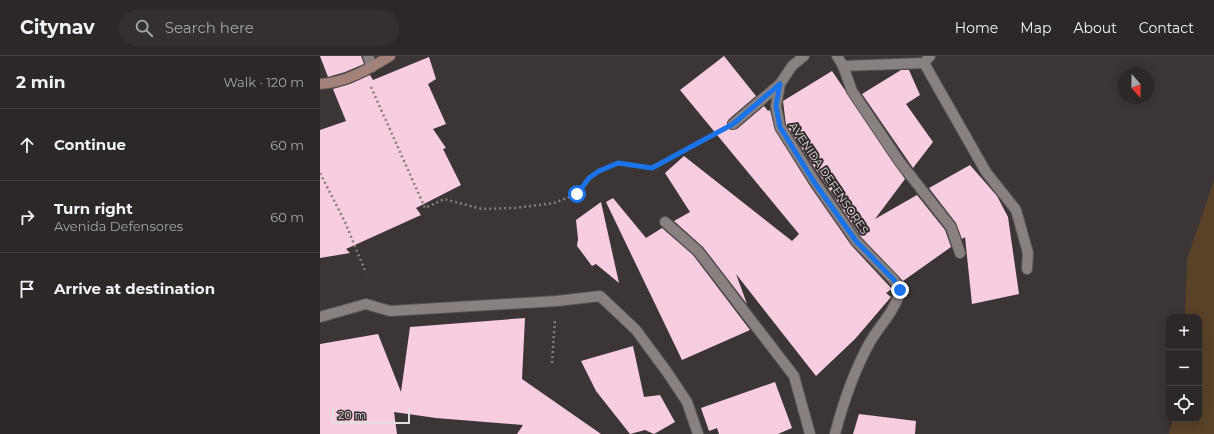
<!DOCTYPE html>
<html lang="en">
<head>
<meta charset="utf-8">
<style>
	:root { --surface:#2d2828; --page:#353030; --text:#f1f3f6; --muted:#a7a6a8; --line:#484445 }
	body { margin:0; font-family:Montserrat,sans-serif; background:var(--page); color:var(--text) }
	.controls { position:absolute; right:12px; bottom:12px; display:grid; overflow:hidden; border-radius:8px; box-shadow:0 2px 10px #0003 }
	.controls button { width:36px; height:36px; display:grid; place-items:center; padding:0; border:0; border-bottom:1px solid var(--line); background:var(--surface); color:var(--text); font:20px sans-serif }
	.compass { position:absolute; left:798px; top:12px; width:36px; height:36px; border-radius:50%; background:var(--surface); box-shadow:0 2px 10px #0003; rotate:160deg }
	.scale { position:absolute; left:12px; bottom:10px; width:78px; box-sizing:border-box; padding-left:4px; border:2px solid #e4dfdf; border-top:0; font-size:11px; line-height:14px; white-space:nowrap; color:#e4dfdf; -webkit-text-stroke:3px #322b2b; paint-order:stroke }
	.stop { position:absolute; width:12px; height:12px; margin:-9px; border:3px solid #1a73e8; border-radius:50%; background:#fff }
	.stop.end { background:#1a73e8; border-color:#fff; box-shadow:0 1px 4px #0008 }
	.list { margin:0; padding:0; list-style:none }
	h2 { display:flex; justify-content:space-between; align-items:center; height:52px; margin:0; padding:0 16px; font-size:17px }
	h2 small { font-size:13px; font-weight:400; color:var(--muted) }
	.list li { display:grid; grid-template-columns:26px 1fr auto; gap:12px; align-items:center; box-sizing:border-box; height:72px; padding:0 16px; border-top:1px solid var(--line) }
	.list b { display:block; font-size:15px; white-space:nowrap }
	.list p { margin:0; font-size:13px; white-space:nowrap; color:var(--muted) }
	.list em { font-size:13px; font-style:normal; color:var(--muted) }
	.icon { flex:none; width:22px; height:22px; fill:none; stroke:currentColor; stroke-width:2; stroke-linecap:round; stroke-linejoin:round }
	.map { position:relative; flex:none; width:894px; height:378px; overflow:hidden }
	header { display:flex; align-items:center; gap:24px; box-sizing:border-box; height:56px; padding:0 20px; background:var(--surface); border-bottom:1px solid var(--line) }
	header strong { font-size:19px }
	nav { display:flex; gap:22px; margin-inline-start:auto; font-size:14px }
	.search { width:280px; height:36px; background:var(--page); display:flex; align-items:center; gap:10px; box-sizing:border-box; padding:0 14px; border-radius:22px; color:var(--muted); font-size:15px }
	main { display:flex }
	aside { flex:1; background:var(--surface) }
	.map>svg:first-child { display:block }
</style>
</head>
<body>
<header>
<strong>Citynav</strong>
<div class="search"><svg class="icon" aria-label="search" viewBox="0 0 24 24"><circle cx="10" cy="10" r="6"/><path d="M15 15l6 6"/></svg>Search here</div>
<nav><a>Home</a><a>Map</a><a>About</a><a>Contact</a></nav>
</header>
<main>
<aside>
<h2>2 min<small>Walk · 120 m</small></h2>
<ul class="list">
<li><svg class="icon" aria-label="ahead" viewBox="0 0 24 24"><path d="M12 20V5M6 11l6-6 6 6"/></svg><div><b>Continue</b></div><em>60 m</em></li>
<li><svg class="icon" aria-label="right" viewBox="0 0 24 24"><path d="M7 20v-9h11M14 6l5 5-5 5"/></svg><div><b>Turn right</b><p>Avenida Defensores</p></div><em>60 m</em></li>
<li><svg class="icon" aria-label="arrive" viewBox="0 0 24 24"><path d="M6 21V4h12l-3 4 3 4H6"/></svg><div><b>Arrive at destination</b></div></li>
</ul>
</aside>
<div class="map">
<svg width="894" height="378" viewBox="0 0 894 378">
	<rect width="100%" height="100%" fill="#3c3535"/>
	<path fill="#5a4229" d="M 894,124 L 894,378 L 849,378 L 853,363 L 879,363 L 879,261 L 865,261 L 867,204 Z"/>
	<g fill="#f8cde0">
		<path d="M 0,0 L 41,0 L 44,8 L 25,16 L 8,21 Z"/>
		<path d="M 404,0 L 436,40 L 409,63 L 407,66 L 408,72 L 411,74 L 417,73 L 444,50 L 448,55 L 450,54 L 455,74 L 490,130 L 531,189 L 572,233 L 566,237 L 571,241 L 535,283 L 496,320 L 416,218 L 427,248 L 383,191 L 354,165 L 370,156 L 345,117 L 364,100 L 472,185 L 479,178 L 360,34 Z"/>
		<path d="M 109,1 L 116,23 L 108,28 L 126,68 L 113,73 L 126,92 L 123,93 L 141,129 L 96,152 L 101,159 L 26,193 L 30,197 L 0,202 L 0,74 L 26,65 L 13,33 L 30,28 L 50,19 L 53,24 Z"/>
		<path d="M 581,14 L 589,14 L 600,39 L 586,48 L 613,86 L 593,112 L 542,38 Z"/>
		<path d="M 512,15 L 585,123 L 555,163 L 597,139 L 625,174 L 631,191 L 583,225 L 541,181 L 466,69 L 463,45 Z"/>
		<path d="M 650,109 L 677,140 L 688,161 L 699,238 L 652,248 L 645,181 L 642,183 L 636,167 L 609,132 Z"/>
		<path d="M 293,142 L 326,182 L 342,172 L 373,199 L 430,274 L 362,304 L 286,146 Z"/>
		<path d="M 281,146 L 299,227 L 276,208 L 272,210 L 257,190 L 258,183 L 256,164 Z"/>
		<path d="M 205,262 L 202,323 L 281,378 L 197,378 L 203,369 L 116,362 L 74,356 L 77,378 L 0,378 L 0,288 L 58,278 L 81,336 L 90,271 Z"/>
		<path d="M 313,290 L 324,341 L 340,339 L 355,366 L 334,378 L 325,374 L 310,378 L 276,335 L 261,305 Z"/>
		<path d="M 455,326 L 472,372 L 458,378 L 399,378 L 397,372 L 389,375 L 381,352 Z"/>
		<path d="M 539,358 L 596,365 L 595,378 L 533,378 Z"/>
	</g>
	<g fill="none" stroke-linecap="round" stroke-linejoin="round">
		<defs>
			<g id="street">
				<path d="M 48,0 L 52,11"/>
				<path d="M 484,0 L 472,10 L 460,28 L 456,50 L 460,71 L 495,126 L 536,185 L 574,224 L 581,234 C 573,258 562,266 550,286 C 534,315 523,347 515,378"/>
				<path d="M 517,0 L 523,10 L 604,7 L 610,0"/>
				<path d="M 604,7 L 666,116 L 696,154 L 708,197 L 707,213"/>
				<path d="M 523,10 L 532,35 L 579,105 L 631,171 L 640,197"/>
				<path d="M 413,68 L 460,28"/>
				<path d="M 345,166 L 378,195 L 474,320 L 490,378"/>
				<path d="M 0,261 L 46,248 L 70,255 L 237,245 L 280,240 L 316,274 L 347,316 L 367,346 L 378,378"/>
			</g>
			<path id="secondary" d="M 0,28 C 25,27 49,13 70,0"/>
		</defs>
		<use href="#street" stroke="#595353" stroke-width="12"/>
		<use href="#secondary" stroke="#595353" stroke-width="12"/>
		<g stroke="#837d7d" stroke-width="2.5" stroke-dasharray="2 3" stroke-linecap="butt">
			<path d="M 51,31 L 105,152 L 124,143 L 162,153 L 195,152 L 234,147 L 257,138 L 269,122 L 279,115 L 298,107 L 331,112 L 398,76"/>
			<path d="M 0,117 L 25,166 L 46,217"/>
			<path d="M 232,307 L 235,263"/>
		</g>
		<use href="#street" stroke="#898080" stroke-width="10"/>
		<use href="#secondary" stroke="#a28279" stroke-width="10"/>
	</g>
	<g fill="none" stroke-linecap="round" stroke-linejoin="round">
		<path stroke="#1a73e8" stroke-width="5" d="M 257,138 L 269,122 L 279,115 L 298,107 L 332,112 L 413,68 L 460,28 L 456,50 L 460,71 L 494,126 L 536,185 L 574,224 L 580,234"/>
	</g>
	<g text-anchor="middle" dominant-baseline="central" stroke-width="4" stroke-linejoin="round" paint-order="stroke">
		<g font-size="11" fill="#e4dfdf" stroke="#322b2b">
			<text transform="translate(509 122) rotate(56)">AVENIDA DEFENSORES</text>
		</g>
	</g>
</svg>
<div class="controls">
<button>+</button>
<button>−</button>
<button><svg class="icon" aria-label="locate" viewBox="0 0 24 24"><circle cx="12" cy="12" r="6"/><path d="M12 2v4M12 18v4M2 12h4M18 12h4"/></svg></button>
</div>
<svg class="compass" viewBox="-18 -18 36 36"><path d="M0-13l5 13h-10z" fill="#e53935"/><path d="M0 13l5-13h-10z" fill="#a7a6a8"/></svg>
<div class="scale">20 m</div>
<div class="stop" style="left:257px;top:138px"></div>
<div class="stop end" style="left:580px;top:234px"></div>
</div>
</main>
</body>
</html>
